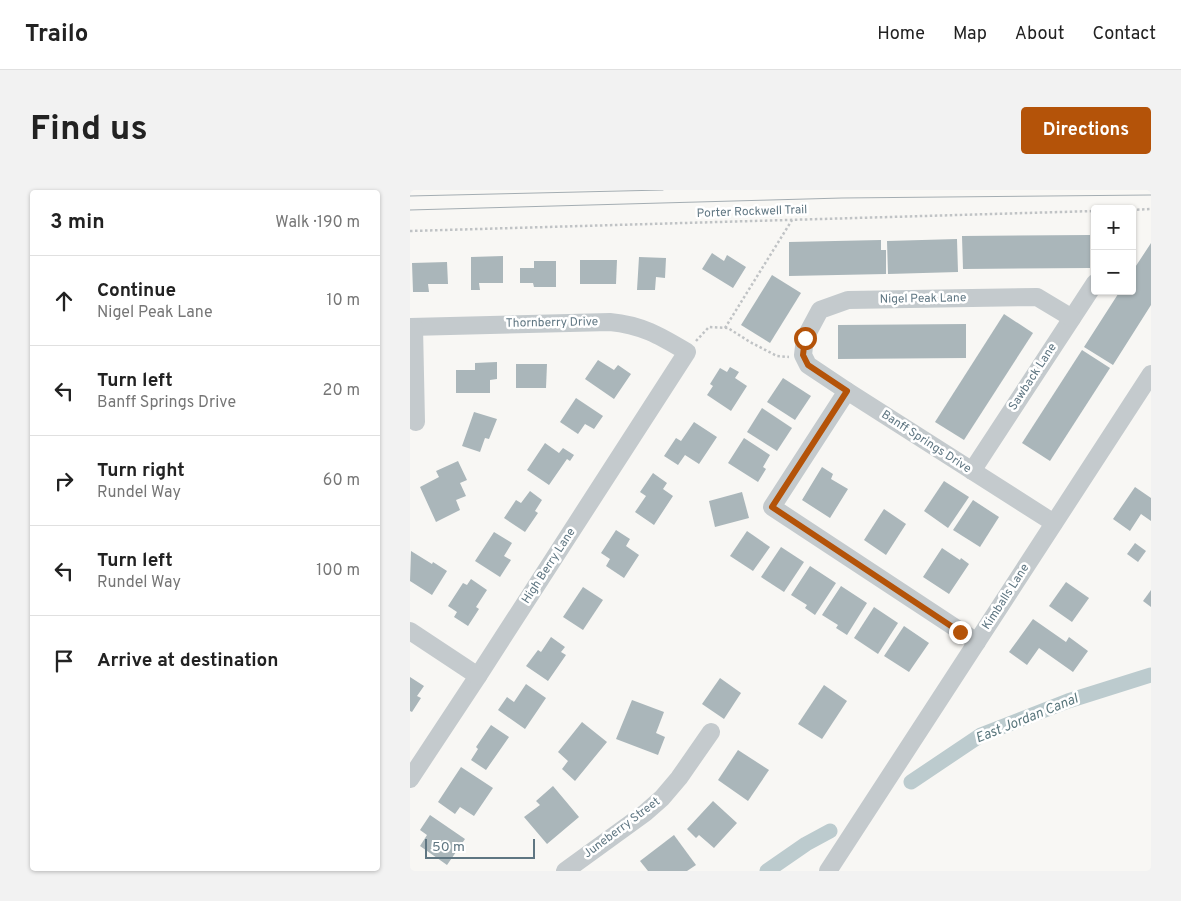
<!DOCTYPE html>
<html lang="en">
<head>
<meta charset="utf-8">
<style>
	:root { --surface:#fff; --page:#f2f2f2; --text:#222; --muted:#767676; --line:#e0e0e0; --accent:#b45309 }
	body { margin:0; font-family:Overpass,sans-serif; background:var(--page); color:var(--text) }
	.controls { position:absolute; right:15px; top:15px; display:grid; overflow:hidden; border-radius:5px; box-shadow:0 1px 4px #0004 }
	.controls button { width:45px; height:45px; display:grid; place-items:center; padding:0; border:0; border-bottom:1px solid var(--line); background:var(--surface); color:var(--text); font:25px sans-serif }
	.scale { position:absolute; left:15px; bottom:12px; width:110px; box-sizing:border-box; padding-left:5px; border:2px solid #5f7682; border-top:0; font-size:14px; line-height:18px; white-space:nowrap; color:#5f7682; -webkit-text-stroke:4px #fff; paint-order:stroke }
	.stop { position:absolute; width:15px; height:15px; margin:-11px; border:4px solid #b45309; border-radius:50%; background:#fff }
	.stop.end { background:#b45309; border-color:#fff; box-shadow:0 1px 5px #0008 }
	.list { margin:0; padding:0; list-style:none }
	h2 { display:flex; justify-content:space-between; align-items:center; height:65px; margin:0; padding:0 20px; font-size:21px }
	h2 small { font-size:16px; font-weight:400; color:var(--muted) }
	.list li { display:grid; grid-template-columns:32px 1fr auto; gap:15px; align-items:center; box-sizing:border-box; height:90px; padding:0 20px; border-top:1px solid var(--line) }
	.list b { display:block; font-size:19px; white-space:nowrap }
	.list p { margin:0; font-size:16px; white-space:nowrap; color:var(--muted) }
	.list em { font-size:16px; font-style:normal; color:var(--muted) }
	.icon { flex:none; width:28px; height:28px; fill:none; stroke:currentColor; stroke-width:2; stroke-linecap:round; stroke-linejoin:round }
	.map { position:relative; flex:none; width:741px; height:681px; overflow:hidden; border-radius:5px }
	header { display:flex; align-items:center; gap:30px; box-sizing:border-box; height:70px; padding:0 25px; background:var(--surface); border-bottom:1px solid var(--line) }
	header strong { font-size:24px }
	nav { display:flex; gap:28px; margin-inline-start:auto; font-size:18px }
	.intro { display:flex; align-items:center; justify-content:space-between; box-sizing:border-box; height:120px; padding:0 30px }
	h1 { margin:0; font-size:35px }
	.button { padding:12px 22px; border-radius:5px; background:var(--accent); color:#fff; font-size:18px; font-weight:700 }
	main { display:flex; gap:30px; padding:0 30px }
	aside { flex:1; background:var(--surface); border-radius:5px; box-shadow:0 1px 4px #0004 }
	.map>svg:first-child { display:block }
</style>
</head>
<body>
<header>
<strong>Trailo</strong>
<nav><a>Home</a><a>Map</a><a>About</a><a>Contact</a></nav>
</header>
<div class="intro"><h1>Find us</h1><a class="button">Directions</a></div>
<main>
<aside>
<h2>3 min<small>Walk · 190 m</small></h2>
<ul class="list">
<li><svg class="icon" aria-label="ahead" viewBox="0 0 24 24"><path d="M12 20V5M6 11l6-6 6 6"/></svg><div><b>Continue</b><p>Nigel Peak Lane</p></div><em>10 m</em></li>
<li><svg class="icon" aria-label="left" viewBox="0 0 24 24"><path d="M17 20v-9H6M10 6l-5 5 5 5"/></svg><div><b>Turn left</b><p>Banff Springs Drive</p></div><em>20 m</em></li>
<li><svg class="icon" aria-label="right" viewBox="0 0 24 24"><path d="M7 20v-9h11M14 6l5 5-5 5"/></svg><div><b>Turn right</b><p>Rundel Way</p></div><em>60 m</em></li>
<li><svg class="icon" aria-label="left" viewBox="0 0 24 24"><path d="M17 20v-9H6M10 6l-5 5 5 5"/></svg><div><b>Turn left</b><p>Rundel Way</p></div><em>100 m</em></li>
<li><svg class="icon" aria-label="arrive" viewBox="0 0 24 24"><path d="M6 21V4h12l-3 4 3 4H6"/></svg><div><b>Arrive at destination</b></div></li>
</ul>
</aside>
<div class="map">
<svg width="741" height="681" viewBox="0 0 741 681">
	<rect width="100%" height="100%" fill="#f8f7f4"/>
	<g fill="none" stroke-linecap="round" stroke-linejoin="round">
		<g stroke="#bccbce" stroke-width="15">
			<path d="M 501,592 L 571,545 L 658,511 L 741,485"/>
			<path d="M 357,681 L 396,654 L 420,641"/>
		</g>
	</g>
	<g fill="#aab6ba">
		<path d="M 680,45 L 680,78 L 553,79 L 552,46 Z"/>
		<path d="M 547,49 L 548,82 L 478,84 L 477,51 Z"/>
		<path d="M 471,50 L 471,60 L 476,60 L 476,84 L 379,86 L 379,52 Z"/>
		<path d="M 741,53 L 741,115 L 703,175 L 674,157 L 710,101 L 722,101 L 722,82 Z"/>
		<path d="M 302,63 L 314,71 L 317,65 L 336,77 L 323,98 L 292,79 Z"/>
		<path d="M 93,66 L 93,93 L 69,93 L 70,100 L 61,100 L 61,67 Z"/>
		<path d="M 229,67 L 256,68 L 255,88 L 246,87 L 245,100 L 227,100 Z"/>
		<path d="M 170,70 L 207,70 L 206,94 L 170,94 Z"/>
		<path d="M 124,71 L 146,71 L 146,97 L 124,97 L 123,93 L 110,93 L 110,78 L 124,78 Z"/>
		<path d="M 37,72 L 38,94 L 18,94 L 19,102 L 3,102 L 2,73 Z"/>
		<path d="M 362,85 L 391,103 L 360,153 L 331,135 Z"/>
		<path d="M 594,124 L 623,143 L 554,250 L 525,232 Z"/>
		<path d="M 556,134 L 556,168 L 428,169 L 428,135 Z"/>
		<path d="M 672,160 L 700,178 L 640,271 L 612,253 Z"/>
		<path d="M 188,170 L 204,180 L 208,175 L 221,184 L 204,209 L 175,189 Z"/>
		<path d="M 87,172 L 87,189 L 80,190 L 80,203 L 46,203 L 46,180 L 65,180 L 65,173 Z"/>
		<path d="M 106,174 L 137,174 L 136,198 L 106,198 Z"/>
		<path d="M 320,177 L 329,182 L 325,188 L 337,196 L 321,221 L 297,205 L 303,196 L 300,194 L 310,178 L 317,182 Z"/>
		<path d="M 373,188 L 401,206 L 385,230 L 357,212 Z"/>
		<path d="M 166,208 L 193,226 L 184,239 L 175,234 L 168,244 L 150,232 Z"/>
		<path d="M 352,218 L 382,238 L 367,261 L 337,242 Z"/>
		<path d="M 64,222 L 87,229 L 79,249 L 75,248 L 70,262 L 52,256 Z"/>
		<path d="M 284,232 L 307,247 L 289,274 L 275,265 L 268,275 L 254,266 L 266,248 L 271,251 Z"/>
		<path d="M 334,248 L 360,265 L 353,277 L 356,279 L 348,292 L 318,273 Z"/>
		<path d="M 135,253 L 149,263 L 153,258 L 164,265 L 160,271 L 157,269 L 139,295 L 117,280 Z"/>
		<path d="M 48,271 L 57,290 L 50,293 L 56,306 L 46,310 L 50,320 L 26,332 L 10,297 L 29,287 L 26,281 Z"/>
		<path d="M 412,277 L 423,284 L 421,289 L 438,299 L 420,328 L 392,310 Z"/>
		<path d="M 243,283 L 257,293 L 253,299 L 263,306 L 244,335 L 225,322 L 236,306 L 230,302 Z"/>
		<path d="M 534,291 L 559,307 L 538,338 L 514,321 Z"/>
		<path d="M 725,297 L 741,308 L 741,331 L 731,324 L 720,341 L 703,329 Z"/>
		<path d="M 120,301 L 132,310 L 125,321 L 128,323 L 115,342 L 94,328 L 106,310 L 111,313 Z"/>
		<path d="M 332,302 L 339,328 L 305,337 L 299,311 Z"/>
		<path d="M 563,310 L 589,327 L 570,357 L 543,340 Z"/>
		<path d="M 474,319 L 496,334 L 476,365 L 454,350 Z"/>
		<path d="M 206,340 L 220,349 L 216,356 L 229,365 L 214,388 L 196,376 L 200,369 L 191,363 Z"/>
		<path d="M 337,341 L 360,357 L 343,381 L 320,366 Z"/>
		<path d="M 84,342 L 102,353 L 94,366 L 101,370 L 90,387 L 65,371 Z"/>
		<path d="M 725,353 L 736,361 L 728,372 L 717,364 Z"/>
		<path d="M 371,357 L 394,372 L 374,402 L 351,387 Z"/>
		<path d="M 532,358 L 550,370 L 551,368 L 559,374 L 539,404 L 513,387 Z"/>
		<path d="M 1,361 L 22,374 L 23,372 L 37,381 L 22,405 L 0,391 Z"/>
		<path d="M 400,376 L 426,393 L 405,425 L 395,418 L 397,415 L 381,405 Z"/>
		<path d="M 61,389 L 77,400 L 66,417 L 69,419 L 58,436 L 44,427 L 47,422 L 38,416 L 53,393 L 57,395 Z"/>
		<path d="M 656,392 L 679,408 L 662,432 L 639,416 Z"/>
		<path d="M 431,396 L 457,413 L 437,445 L 426,438 L 428,435 L 412,425 Z"/>
		<path d="M 173,397 L 193,410 L 173,440 L 153,427 Z"/>
		<path d="M 741,400 L 741,417 L 733,411 Z"/>
		<path d="M 464,417 L 488,433 L 468,464 L 444,448 Z"/>
		<path d="M 623,429 L 656,452 L 659,447 L 678,461 L 663,482 L 629,458 L 617,475 L 599,462 Z"/>
		<path d="M 494,436 L 519,453 L 499,482 L 474,466 Z"/>
		<path d="M 141,447 L 155,457 L 151,462 L 156,465 L 138,491 L 116,476 L 128,460 L 131,462 Z"/>
		<path d="M 0,487 L 14,496 L 7,506 L 11,508 L 2,522 L 0,521 Z"/>
		<path d="M 310,488 L 331,503 L 314,529 L 292,514 Z"/>
		<path d="M 116,494 L 136,508 L 115,539 L 88,520 L 97,507 L 104,512 Z"/>
		<path d="M 414,495 L 437,511 L 412,549 L 388,534 Z"/>
		<path d="M 222,510 L 254,522 L 246,543 L 255,547 L 248,565 L 206,549 Z"/>
		<path d="M 172,532 L 197,552 L 165,591 L 152,579 L 158,571 L 148,562 Z"/>
		<path d="M 81,535 L 99,547 L 76,580 L 61,570 L 68,559 L 66,557 Z"/>
		<path d="M 328,560 L 359,580 L 338,611 L 308,590 Z"/>
		<path d="M 51,577 L 83,598 L 64,626 L 50,617 L 45,624 L 28,612 Z"/>
		<path d="M 143,596 L 169,627 L 137,654 L 114,627 L 130,615 L 126,611 Z"/>
		<path d="M 303,611 L 327,633 L 304,658 L 289,645 L 286,648 L 277,639 Z"/>
		<path d="M 20,625 L 55,649 L 37,675 L 10,656 L 17,645 L 10,640 Z"/>
		<path d="M 264,645 L 286,675 L 277,681 L 238,681 L 230,671 Z"/>
	</g>
	<g fill="none" stroke-linecap="round" stroke-linejoin="round">
		<g stroke="#c0c3c5" stroke-width="2.5" stroke-dasharray="2.5 2.5" stroke-linecap="butt">
			<path d="M 722,20 L 741,19"/>
			<path d="M 0,41 L 685,21"/>
			<path d="M 315,138 L 382,30"/>
			<path d="M 286,151 L 299,137 L 318,138 L 340,152 L 367,166 L 379,167"/>
		</g>
		<g stroke="#c4cacd" stroke-width="18">
			<path d="M 0,137 L 200,132 C 232,135 250,146 277,162 L 68,486 L 0,589"/>
			<path d="M 4,137 L 6,232"/>
			<path d="M 437,201 L 362,317 L 567,452"/>
			<path d="M 562,281 L 685,93"/>
			<path d="M 644,333 L 437,201 L 398,175 L 393,165 L 395,148 L 410,120 L 438,110 L 627,107 L 662,128"/>
			<path d="M 0,441 L 68,486"/>
			<path d="M 155,681 L 235,623 L 252,608 L 269,588 L 301,542"/>
			<path d="M 418,681 L 741,184"/>
		</g>
		<g stroke="#a4adb2" stroke-width="1">
			<path d="M 0,6 L 253,0"/>
			<path d="M 0,20 L 432,8 L 741,5"/>
		</g>
	</g>
	<g fill="none" stroke-linecap="round" stroke-linejoin="round">
		<path stroke="#b45309" stroke-width="6" d="M 395,148 L 393,165 L 398,175 L 437,201 L 362,317 L 550,442"/>
	</g>
	<g text-anchor="middle" dominant-baseline="central" stroke-width="5" stroke-linejoin="round" paint-order="stroke">
		<g font-size="12" fill="#5f7682" stroke="#fff">
			<text transform="translate(342 22) rotate(-2)">Porter Rockwell Trail</text>
			<text transform="translate(513 109) rotate(-1)">Nigel Peak Lane</text>
			<text transform="translate(142 133) rotate(-1)">Thornberry Drive</text>
			<text transform="translate(623 187) rotate(-57)">Sawback Lane</text>
			<text transform="translate(516 252) rotate(33)">Banff Springs Drive</text>
			<text transform="translate(139 376) rotate(-57)">High Berry Lane</text>
			<text transform="translate(596 407) rotate(-57)">Kimballs Lane</text>
			<text transform="translate(212 638) rotate(-37)">Juneberry Street</text>
		</g>
		<g font-size="14" font-style="italic" fill="#5a777d" stroke="#fff">
			<text transform="translate(617 529) rotate(-22)">East Jordan Canal</text>
		</g>
	</g>
</svg>
<div class="controls">
<button>+</button>
<button>−</button>
</div>
<div class="scale">50 m</div>
<div class="stop" style="left:395px;top:148px"></div>
<div class="stop end" style="left:550px;top:442px"></div>
</div>
</main>
</body>
</html>
